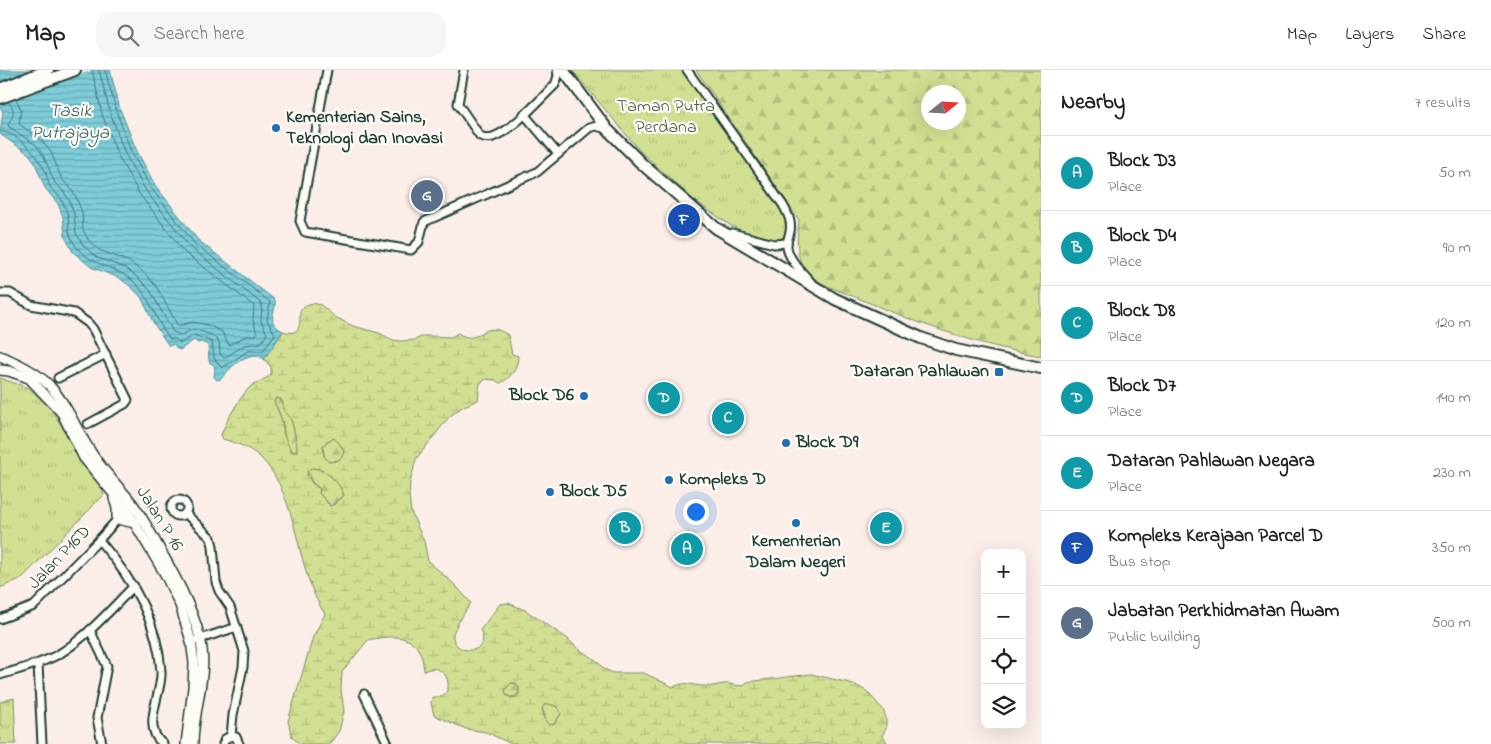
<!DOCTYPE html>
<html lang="en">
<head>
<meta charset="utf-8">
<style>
	:root { --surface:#fff; --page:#f6f6f6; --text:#202124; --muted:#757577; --line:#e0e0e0; --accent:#1f6fb2 }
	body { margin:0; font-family:"Indie Flower",sans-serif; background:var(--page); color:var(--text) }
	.controls { position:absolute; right:15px; bottom:15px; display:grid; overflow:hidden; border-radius:10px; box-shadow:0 5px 20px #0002 }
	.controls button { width:45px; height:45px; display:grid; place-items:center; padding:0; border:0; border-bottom:1px solid var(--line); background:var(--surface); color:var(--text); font:25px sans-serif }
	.compass { position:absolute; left:921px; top:15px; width:45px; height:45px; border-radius:50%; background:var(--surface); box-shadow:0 5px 20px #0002; rotate:72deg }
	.you { position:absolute; left:695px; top:441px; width:18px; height:18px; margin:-12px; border:4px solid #fff; border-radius:50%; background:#1a73e8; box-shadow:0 0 0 8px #1a73e833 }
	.badge { display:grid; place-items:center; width:32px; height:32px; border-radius:50%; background:var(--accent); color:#fff; font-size:16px; font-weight:700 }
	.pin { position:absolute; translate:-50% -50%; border:2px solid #fff; box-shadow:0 1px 5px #0006 }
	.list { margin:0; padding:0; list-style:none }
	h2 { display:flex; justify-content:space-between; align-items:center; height:65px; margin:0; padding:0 20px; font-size:21px }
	h2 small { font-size:16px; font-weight:400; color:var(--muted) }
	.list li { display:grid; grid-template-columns:32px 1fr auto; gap:15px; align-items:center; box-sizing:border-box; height:75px; padding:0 20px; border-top:1px solid var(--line) }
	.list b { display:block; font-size:19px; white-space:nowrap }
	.list p { margin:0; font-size:16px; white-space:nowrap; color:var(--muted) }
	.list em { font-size:16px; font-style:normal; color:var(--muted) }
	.icon { flex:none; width:28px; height:28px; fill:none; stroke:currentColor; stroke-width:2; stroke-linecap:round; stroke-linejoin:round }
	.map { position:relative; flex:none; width:1041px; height:674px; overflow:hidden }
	header { display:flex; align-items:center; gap:30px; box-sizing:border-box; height:70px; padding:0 25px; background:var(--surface); border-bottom:1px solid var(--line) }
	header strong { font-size:24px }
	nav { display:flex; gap:28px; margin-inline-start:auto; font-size:18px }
	.search { width:350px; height:45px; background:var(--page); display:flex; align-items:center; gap:12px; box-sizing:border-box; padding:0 18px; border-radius:15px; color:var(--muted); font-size:19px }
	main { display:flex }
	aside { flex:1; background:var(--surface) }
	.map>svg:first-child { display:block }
</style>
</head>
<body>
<header>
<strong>Map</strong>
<div class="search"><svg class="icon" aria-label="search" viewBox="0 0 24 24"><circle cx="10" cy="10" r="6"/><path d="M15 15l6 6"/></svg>Search here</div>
<nav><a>Map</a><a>Layers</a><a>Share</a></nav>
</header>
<main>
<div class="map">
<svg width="1041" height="674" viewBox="0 0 1041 674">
	<defs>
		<pattern id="grass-tufts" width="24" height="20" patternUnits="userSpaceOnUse" patternTransform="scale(1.25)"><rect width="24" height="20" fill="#d1df92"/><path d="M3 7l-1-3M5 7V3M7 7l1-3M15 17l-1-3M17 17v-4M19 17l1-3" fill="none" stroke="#b3c07e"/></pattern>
		<pattern id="forest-firs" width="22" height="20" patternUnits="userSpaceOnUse" patternTransform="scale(1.25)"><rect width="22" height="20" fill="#d1df92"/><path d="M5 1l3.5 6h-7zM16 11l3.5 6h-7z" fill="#b3c07e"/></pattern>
		<pattern id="wetland-marsh" width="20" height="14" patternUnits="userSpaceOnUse" patternTransform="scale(1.25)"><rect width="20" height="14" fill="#d1df92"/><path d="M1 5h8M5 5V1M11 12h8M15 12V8" fill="none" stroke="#b3c07e"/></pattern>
		<pattern id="water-rules" width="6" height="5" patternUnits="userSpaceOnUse" patternTransform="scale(1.25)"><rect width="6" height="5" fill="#7dccd9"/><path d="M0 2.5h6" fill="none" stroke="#66a7b1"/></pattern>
	</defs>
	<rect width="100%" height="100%" fill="#fbeee9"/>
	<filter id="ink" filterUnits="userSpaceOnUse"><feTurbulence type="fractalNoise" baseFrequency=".02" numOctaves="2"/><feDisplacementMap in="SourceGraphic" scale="10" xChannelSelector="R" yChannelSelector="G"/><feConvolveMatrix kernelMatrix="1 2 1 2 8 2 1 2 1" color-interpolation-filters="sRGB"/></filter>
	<g filter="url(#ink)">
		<g fill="url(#grass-tufts)" stroke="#788e63">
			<path d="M 572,0 L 683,0 L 775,125 L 789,154 L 784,167 L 778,171 L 760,170 L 730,155 L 695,131 L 640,81 Z"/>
			<path d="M 0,308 L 29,318 L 52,340 L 90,404 L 100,413 L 104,425 L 22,508 L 0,518 Z"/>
			<path d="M 14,628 L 16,674 L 0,674 L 0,632 Z"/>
		</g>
		<g fill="url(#forest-firs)" stroke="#788e63" fill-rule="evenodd">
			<path d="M 696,0 L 1041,0 L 1041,286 C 975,275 914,252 853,226 C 838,220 817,214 806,201 C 795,187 797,167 799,150 ZM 958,22 L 958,52 L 928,52 L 928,22 Z"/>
			<path d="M 276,328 L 281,329 C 283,333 283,336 284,340 C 286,343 289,346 291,350 C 293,354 298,376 297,381 L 294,382 C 283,375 285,362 282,351 C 280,345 277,337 274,332 Z"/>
			<path d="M 335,368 L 340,374 L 344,381 C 342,390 338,391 329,392 L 324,386 L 323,377 L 327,371 Z"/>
			<path d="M 314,398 C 328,401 339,412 344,425 L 331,436 L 319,423 L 320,419 L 312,412 L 308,406 L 307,401 L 309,399 Z"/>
			<circle cx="512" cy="620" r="7"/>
			<path d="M 548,634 C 555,635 558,637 561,644 L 554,654 L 549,655 L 546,652 L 542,638 L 544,635 Z"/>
		</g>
		<path fill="url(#wetland-marsh)" stroke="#788e63" fill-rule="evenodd" d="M 313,233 L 321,235 L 335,247 L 353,256 L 379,263 L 393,270 L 401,271 L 415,270 L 423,266 L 431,266 L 451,267 L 458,263 C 480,278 482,247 508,265 L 512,284 L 518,286 C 518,297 511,309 500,313 L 495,310 L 486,309 L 480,313 L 478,330 L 462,337 L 449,347 L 416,389 L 410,413 L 409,426 L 411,442 L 424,471 L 428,491 L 455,515 L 471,533 C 467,539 454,558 453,564 C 451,587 494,585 480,560 L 500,534 L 508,533 L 525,540 L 568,569 L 577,578 L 596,590 L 604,599 L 613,603 L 644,603 L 673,617 C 689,610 689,616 704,616 C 711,617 717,615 724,614 C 730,613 737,616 743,616 L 747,612 L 811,604 L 854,614 L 866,621 L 883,639 L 886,648 L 886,659 L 882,665 L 888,674 L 511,674 L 486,662 L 466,659 L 434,645 L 431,633 L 432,627 C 460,630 448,588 424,601 C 423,596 423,590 421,585 C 413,562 387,566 368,570 L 342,602 L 341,620 L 344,641 L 339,661 L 331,672 L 327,674 L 300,674 L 292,667 L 288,651 L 313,567 L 325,544 C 294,498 300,428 261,388 C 251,378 236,373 223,369 L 221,365 C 227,350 238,329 250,317 C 256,311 265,311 271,304 L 271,297 L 264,289 L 283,261 C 301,267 300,254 300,241 L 306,235 ZM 276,328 L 281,329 C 283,332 283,336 284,340 C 286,343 289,346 291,350 C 293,354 298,377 297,381 L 293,382 L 290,379 L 283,363 C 285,355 278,340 274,332 ZM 334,368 L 340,374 L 344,381 C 342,390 338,391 329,392 L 324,386 L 323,376 L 327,371 ZM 314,398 C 328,401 339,412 344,425 L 341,429 L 337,430 L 335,434 L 330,436 L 319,423 L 320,419 L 312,413 L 308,406 L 307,401 L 309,399 ZM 511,613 L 516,613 L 519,617 L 519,623 L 516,627 L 511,628 L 506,625 L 505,620 ZM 548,634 C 555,635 559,637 561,644 L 554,654 L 549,655 L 546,652 L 542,639 L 544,635 Z"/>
		<path fill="url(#water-rules)" stroke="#579397" d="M 0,0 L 110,0 L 120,39 L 136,79 L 155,115 L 198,170 L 275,230 C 277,244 264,251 283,261 L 264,289 C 248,278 231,297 221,309 L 217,310 L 214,307 L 215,300 L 214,295 L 209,292 L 208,275 L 201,272 L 198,273 L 194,270 L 180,280 L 177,279 L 174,274 L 169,276 L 154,254 L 141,227 L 130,216 L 119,208 L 91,197 L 73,182 L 65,167 L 63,147 L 58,134 L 45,118 L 34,91 L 29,84 L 1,65 L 0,62 L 3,42 L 0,37 Z"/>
		<path fill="#fbeee9" d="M 32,0 L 93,0 L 0,35 L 0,12 Z"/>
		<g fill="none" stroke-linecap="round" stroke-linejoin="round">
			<g stroke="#457676" stroke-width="1">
				<path d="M 16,29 L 21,40 L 19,54 L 41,70 L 51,82 L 62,110 L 69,116 L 76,127 L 82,142 L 83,160 L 89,171 L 99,180 L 128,191 L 143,202 L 156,216 L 178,256 L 193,252 L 208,255 L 222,262 L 229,275 L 244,267 L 256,265 L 257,263 L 253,250 L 254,236 L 184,182 L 140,125 L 118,86 L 102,44 L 92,0"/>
				<path d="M 8,32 C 18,41 11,47 8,56 L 36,75 L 43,85 L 55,113 L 63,121 L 69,130 L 74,144 L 76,163 L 83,175 L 96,187 L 125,198 L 138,208 L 150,220 L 173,262 L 181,265 L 193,259 L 212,265 L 219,272 L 220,284 L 224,288 L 245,275 L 261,273 L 267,264 L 261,251 L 262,234 L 190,177 L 146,121 L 125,84 L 110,42 L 99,0"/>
				<path d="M 0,61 C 19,63 39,87 46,103 C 48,108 48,114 51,118 C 54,122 53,120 56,123 C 62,128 65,136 67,143 C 70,150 67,158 70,165 C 82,196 111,193 133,211 C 151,226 155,251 170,269 L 175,269 L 181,273 L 194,265 L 212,272 L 214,288 L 222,298 L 248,281 L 263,281 L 275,264 L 267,250 L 270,232 L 194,173 L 151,118 L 131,81 L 116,40 L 105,0"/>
			</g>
			<defs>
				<g id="minor">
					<path d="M 327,0 L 300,151 L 305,162 L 411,180 L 419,172 L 424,152 L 537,102 L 589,58 L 596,56 L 607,59"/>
					<path d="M 464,0 L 458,34 L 480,66 C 485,68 490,69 495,66 C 515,58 539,30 555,15 L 558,6 L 557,0"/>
					<path d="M 687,0 L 783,135 C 788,144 792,152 790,162 C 789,166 787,170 787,174 C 786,187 802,202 810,211"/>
					<path d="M 524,44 L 558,84"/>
					<path d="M 732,163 L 774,174 L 787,173"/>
					<path d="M 0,223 L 10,223 L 31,235 L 74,243 L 88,253 L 93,259 L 128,330 L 125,334 L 88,354"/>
					<path d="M 58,308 L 106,284"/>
					<circle cx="179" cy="438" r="8"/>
					<path d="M 185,443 L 211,468 L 213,476 L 216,512 L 219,521 L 230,537 L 244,581 L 243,597 L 233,645 L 231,666"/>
					<path d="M 99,470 C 131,507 158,551 161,601 C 163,623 140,657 163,674"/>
					<path d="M 0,549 L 34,536 L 99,470 L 129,436"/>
					<path d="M 90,560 L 107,596 L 97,648 L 102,674"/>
					<path d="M 197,570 L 237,557"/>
					<path d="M 38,594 L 42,674"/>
					<path d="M 0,605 C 20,599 41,594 59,584 C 87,567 111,539 134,516"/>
					<path d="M 364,624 L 388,674"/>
					<path d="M 223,674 L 225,669 L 231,666 L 236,667 L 239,674"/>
				</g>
				<g id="tertiary">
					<path d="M 0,286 C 18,293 35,301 49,315 C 67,334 75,357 89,379 C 100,399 118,415 132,433 C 142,447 151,463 159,478 C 175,506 192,537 200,568 C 209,603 193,639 193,674"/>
					<path d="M 0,300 L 9,301 L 29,308 L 62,343 L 84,388 L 126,439 L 165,504 L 180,535 L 191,571 L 194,593 L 193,618 L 186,674"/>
					<path d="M 114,428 L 117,438 L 117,449 L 135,453"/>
				</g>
				<g id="secondary">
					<path d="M 0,19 L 48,0"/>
					<path d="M 0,28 L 75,0"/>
				</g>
				<path id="primary" d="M 563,0 L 607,59 L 642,94 L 716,158 L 835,229 L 921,268 L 956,280 L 1041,298"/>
			</defs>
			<use href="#minor" stroke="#1f3d34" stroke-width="11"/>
			<use href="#tertiary" stroke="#1f3d34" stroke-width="12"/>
			<use href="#secondary" stroke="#1f3d34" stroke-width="14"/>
			<use href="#primary" stroke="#1f3d34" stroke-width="14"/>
			<use href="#minor" stroke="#fdfcf7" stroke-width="7"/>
			<use href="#tertiary" stroke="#fdfcf7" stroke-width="9"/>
			<use href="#secondary" stroke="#fdfcf7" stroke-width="10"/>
			<use href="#primary" stroke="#fdfcf7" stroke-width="10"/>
		</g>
	</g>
	<g fill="#1f6fb2" stroke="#fdfcf7" stroke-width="2">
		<circle cx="276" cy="58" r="5"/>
		<rect x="994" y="297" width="10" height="10" rx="2.5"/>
		<circle cx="584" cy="326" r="5"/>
		<circle cx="786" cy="373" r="5"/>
		<circle cx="669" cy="410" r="5"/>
		<circle cx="550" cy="422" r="5"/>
		<circle cx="796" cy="453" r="5"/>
	</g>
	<g text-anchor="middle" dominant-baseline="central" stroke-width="4.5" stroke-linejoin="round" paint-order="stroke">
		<g font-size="18" fill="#435d47" stroke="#fdfcf7">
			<text x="666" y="37">Taman Putra<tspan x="666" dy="21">Perdana</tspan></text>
		</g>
		<g font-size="18" font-weight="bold" fill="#1f3d34" stroke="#fdfcf7" text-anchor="start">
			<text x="286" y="48">Kementerian Sains,<tspan x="286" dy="21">Teknologi dan Inovasi</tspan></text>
			<text x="989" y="302" text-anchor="end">Dataran Pahlawan</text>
			<text x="574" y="326" text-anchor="end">Block D6</text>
			<text x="796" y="373">Block D9</text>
			<text x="679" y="410">Kompleks D</text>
			<text x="560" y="422">Block D5</text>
			<text x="796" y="472" text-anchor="middle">Kementerian<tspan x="796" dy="21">Dalam Negeri</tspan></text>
		</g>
		<g font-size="18" fill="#1f3d34" stroke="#fdfcf7">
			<text transform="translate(159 449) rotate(58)">Jalan P 16</text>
			<text transform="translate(60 488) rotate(-46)">Jalan P16D</text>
		</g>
		<g font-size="19" font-style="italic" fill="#36615d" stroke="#fdfcf7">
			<text x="70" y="41">Tasik<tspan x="70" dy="22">Putrajaya</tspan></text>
		</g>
	</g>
</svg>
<div class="controls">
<button>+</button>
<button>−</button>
<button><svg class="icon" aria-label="locate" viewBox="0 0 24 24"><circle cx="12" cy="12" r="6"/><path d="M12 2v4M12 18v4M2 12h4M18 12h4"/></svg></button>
<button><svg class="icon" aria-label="layers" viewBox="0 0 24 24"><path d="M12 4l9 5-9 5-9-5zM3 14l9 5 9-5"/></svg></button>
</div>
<svg class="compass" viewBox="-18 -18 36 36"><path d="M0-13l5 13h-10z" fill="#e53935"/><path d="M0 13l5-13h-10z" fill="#757577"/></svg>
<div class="you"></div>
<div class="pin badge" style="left:687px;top:479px;background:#0f9aa8">A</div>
<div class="pin badge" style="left:625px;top:458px;background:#0f9aa8">B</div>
<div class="pin badge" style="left:728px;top:348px;background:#0f9aa8">C</div>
<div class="pin badge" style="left:664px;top:328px;background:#0f9aa8">D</div>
<div class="pin badge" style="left:886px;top:458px;background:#0f9aa8">E</div>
<div class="pin badge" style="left:684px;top:150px;background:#1a4fb4">F</div>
<div class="pin badge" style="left:427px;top:126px;background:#5c6f8a">G</div>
</div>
<aside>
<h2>Nearby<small>7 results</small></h2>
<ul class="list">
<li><span class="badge" style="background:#0f9aa8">A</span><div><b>Block D3</b><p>Place</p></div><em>50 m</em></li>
<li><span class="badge" style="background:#0f9aa8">B</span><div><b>Block D4</b><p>Place</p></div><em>90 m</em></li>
<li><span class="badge" style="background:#0f9aa8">C</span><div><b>Block D8</b><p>Place</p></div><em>120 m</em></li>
<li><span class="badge" style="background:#0f9aa8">D</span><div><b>Block D7</b><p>Place</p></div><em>140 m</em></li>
<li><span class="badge" style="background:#0f9aa8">E</span><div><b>Dataran Pahlawan Negara</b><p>Place</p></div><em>230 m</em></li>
<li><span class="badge" style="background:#1a4fb4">F</span><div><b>Kompleks Kerajaan Parcel D</b><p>Bus stop</p></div><em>350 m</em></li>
<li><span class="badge" style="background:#5c6f8a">G</span><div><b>Jabatan Perkhidmatan Awam</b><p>Public building</p></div><em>500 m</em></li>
</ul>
</aside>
</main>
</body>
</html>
